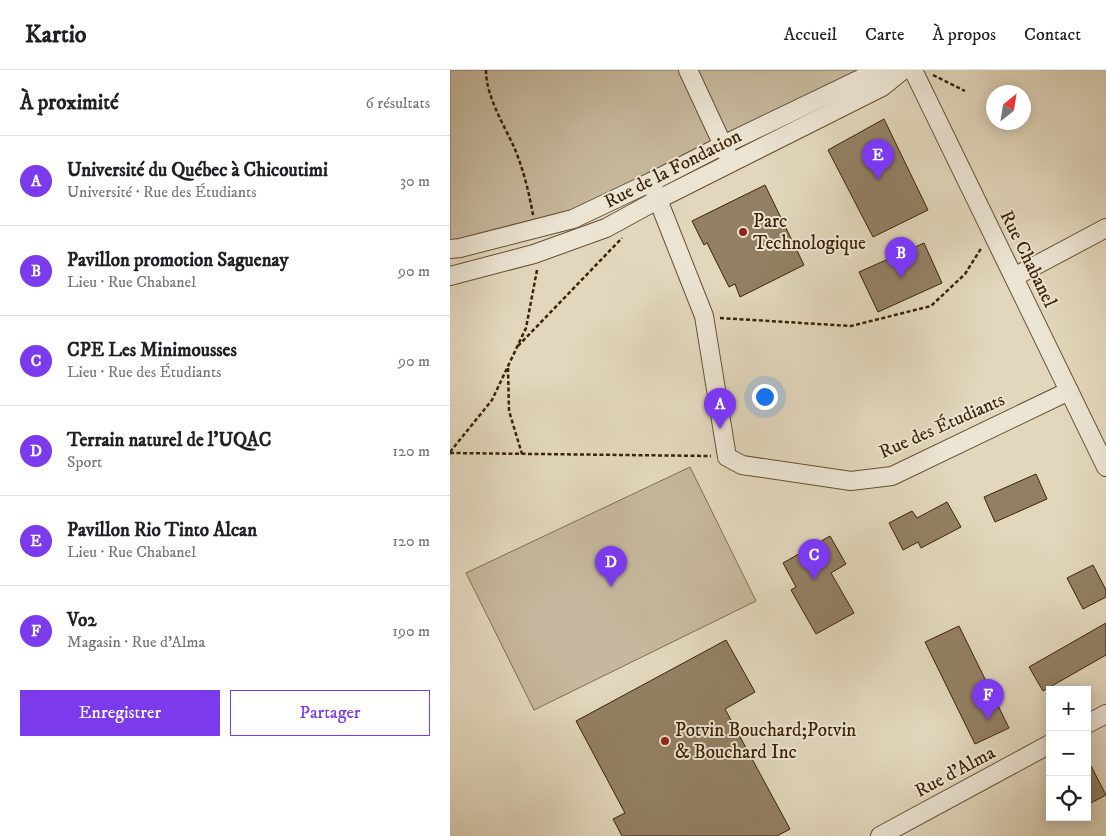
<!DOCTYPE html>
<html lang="fr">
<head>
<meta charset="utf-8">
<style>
	:root { --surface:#fff; --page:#f2f2f2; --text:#202124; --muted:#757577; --line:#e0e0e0; --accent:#7c3aed }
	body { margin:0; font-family:"IM FELL DW Pica",serif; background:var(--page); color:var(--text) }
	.controls { position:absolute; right:15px; bottom:15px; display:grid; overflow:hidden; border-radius:0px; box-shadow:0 2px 12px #0003 }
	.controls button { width:45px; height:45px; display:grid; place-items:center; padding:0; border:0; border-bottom:1px solid var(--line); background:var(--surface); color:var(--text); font:25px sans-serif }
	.compass { position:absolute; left:536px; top:15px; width:45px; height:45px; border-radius:50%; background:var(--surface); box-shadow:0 2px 12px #0003; rotate:30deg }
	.you { position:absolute; left:314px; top:326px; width:18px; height:18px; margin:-12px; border:4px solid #fff; border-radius:50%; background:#1a73e8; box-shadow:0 0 0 8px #1a73e833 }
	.badge { display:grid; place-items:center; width:32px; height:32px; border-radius:50%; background:var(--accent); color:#fff; font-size:16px; font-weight:700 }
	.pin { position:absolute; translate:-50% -41px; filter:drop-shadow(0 1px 2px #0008) }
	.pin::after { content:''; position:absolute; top:26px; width:18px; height:15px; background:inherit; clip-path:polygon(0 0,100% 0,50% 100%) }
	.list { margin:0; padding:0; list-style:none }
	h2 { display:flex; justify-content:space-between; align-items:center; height:65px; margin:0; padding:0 20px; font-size:21px }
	h2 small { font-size:16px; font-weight:400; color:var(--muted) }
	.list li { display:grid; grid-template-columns:32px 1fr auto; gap:15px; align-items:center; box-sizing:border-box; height:90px; padding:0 20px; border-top:1px solid var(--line) }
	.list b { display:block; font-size:19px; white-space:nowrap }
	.list p { margin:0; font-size:16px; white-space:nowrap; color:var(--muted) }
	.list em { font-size:16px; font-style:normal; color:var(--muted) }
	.actions { display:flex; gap:10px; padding:15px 20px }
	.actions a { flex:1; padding:11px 0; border:1px solid var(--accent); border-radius:0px; text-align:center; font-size:18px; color:var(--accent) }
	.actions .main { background:var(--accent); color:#fff }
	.icon { flex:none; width:28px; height:28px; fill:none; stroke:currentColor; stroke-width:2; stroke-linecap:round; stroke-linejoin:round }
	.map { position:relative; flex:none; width:656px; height:766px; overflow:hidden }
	header { display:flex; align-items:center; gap:30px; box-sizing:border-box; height:70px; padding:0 25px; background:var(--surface); border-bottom:1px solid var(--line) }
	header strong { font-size:24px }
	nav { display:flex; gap:28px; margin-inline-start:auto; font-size:18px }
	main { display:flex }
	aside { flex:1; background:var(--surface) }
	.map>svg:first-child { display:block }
</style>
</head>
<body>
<header>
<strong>Kartio</strong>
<nav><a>Accueil</a><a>Carte</a><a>À propos</a><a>Contact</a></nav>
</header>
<main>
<aside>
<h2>À proximité<small>6 résultats</small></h2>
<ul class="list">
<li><span class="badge">A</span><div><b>Université du Québec à Chicoutimi</b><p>Université · Rue des Étudiants</p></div><em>30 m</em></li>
<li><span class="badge">B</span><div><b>Pavillon promotion Saguenay</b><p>Lieu · Rue Chabanel</p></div><em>90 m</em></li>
<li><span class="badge">C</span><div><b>CPE Les Minimousses</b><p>Lieu · Rue des Étudiants</p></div><em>90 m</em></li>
<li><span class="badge">D</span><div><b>Terrain naturel de l'UQAC</b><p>Sport</p></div><em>120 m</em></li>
<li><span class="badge">E</span><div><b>Pavillon Rio Tinto Alcan</b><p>Lieu · Rue Chabanel</p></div><em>120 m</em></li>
<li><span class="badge">F</span><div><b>Vo2</b><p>Magasin · Rue d'Alma</p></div><em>190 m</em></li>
</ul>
<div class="actions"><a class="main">Enregistrer</a><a>Partager</a></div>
</aside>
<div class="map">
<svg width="656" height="766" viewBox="0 0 656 766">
	<rect width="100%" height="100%" fill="#e2d7bd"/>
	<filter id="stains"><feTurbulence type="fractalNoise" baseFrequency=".004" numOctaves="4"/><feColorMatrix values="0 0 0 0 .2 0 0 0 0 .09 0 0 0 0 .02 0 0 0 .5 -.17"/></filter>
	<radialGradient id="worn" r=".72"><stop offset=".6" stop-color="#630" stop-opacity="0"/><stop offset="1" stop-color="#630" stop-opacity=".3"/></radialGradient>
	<g fill="#c6b89e" stroke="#826d51">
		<path d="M 0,0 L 429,0 L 123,149 L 0,179 Z"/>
		<path d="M 240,397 L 306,531 L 84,640 L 16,503 Z"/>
	</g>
	<g fill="#938064" stroke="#3d2204">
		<path d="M 434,49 L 478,140 L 423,167 L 378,80 Z"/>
		<path d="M 315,115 L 354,195 L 290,227 L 285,214 L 279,217 L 257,173 L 254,175 L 242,151 Z"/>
		<path d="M 474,173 L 492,213 L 428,242 L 409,202 Z"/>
		<path d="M 586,404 L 597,429 L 545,452 L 534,427 Z"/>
		<path d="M 497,432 L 511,457 L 471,478 L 468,472 L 453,480 L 439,453 L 462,441 L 467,448 Z"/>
		<path d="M 380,466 L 396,494 L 381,503 L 404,543 L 366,564 L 341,520 L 346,517 L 333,493 Z"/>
		<path d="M 643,495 L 656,520 L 656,527 L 633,539 L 617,508 Z"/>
		<path d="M 656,553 L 656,585 L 593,621 L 579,597 Z"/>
		<path d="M 509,556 L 559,658 L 525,674 L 475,572 Z"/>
		<path d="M 276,570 L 305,622 L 275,639 L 340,759 L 327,766 L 172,766 L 163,749 L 175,743 L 126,651 Z"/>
		<path d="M 641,696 L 656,725 L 637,735 L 637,698 Z"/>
	</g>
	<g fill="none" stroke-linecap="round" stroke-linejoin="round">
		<defs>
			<g id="minor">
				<path d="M 238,0 L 278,86"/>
				<path d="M 463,0 L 656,397"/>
				<path d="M 201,112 L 254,246 L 277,387 L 292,395 L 401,411 L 442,406 L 619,321"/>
				<path d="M 0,179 L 10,178 L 123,149 L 201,112 L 273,75 L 429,0"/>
				<path d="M 0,206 L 84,184 L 156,158 L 209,129 L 432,17 L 453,0"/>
				<path d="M 564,207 L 656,158"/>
				<path d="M 637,654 L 656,644"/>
				<path d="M 430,766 L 600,674"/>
			</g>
		</defs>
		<use href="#minor" stroke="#664f32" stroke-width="20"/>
		<g stroke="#3d2204" stroke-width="2.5" stroke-dasharray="4 2.5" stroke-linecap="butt">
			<path d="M 36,0 C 36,26 53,53 64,77 C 73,98 79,122 83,145"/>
			<path d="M 483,5 L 515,21"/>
			<path d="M 270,248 L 401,256 L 481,236 L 515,204 L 532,177"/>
			<path d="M 68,276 L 172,168"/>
			<path d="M 58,298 L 59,341 L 72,384"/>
			<path d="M 0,382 L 42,330 L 76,258 L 87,200"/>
			<path d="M 0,383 L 261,386"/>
		</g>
		<use href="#minor" stroke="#ece5d4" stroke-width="18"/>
	</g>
	<g fill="#8f2418" stroke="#ece5d4" stroke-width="2">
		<circle cx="293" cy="162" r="5"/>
		<circle cx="215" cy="671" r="5"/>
	</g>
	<g text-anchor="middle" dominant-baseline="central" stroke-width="4" stroke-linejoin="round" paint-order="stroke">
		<g font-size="19" fill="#3d2204" stroke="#ece5d4">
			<text transform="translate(223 99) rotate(-27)">Rue de la Fondation</text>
			<text transform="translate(578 189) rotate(64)">Rue Chabanel</text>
			<text transform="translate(492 356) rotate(-24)">Rue des Étudiants</text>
			<text transform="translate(505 702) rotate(-28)">Rue d'Alma</text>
		</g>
		<g font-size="19" fill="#3d2204" stroke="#ece5d4" text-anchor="start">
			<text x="303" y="151">Parc<tspan x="303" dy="22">Technologique</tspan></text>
			<text x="225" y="660">Potvin Bouchard;Potvin<tspan x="225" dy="22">&amp; Bouchard Inc</tspan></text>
		</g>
	</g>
	<rect width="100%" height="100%" filter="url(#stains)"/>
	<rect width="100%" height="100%" fill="url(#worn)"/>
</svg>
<div class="controls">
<button>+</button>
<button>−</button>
<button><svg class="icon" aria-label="locate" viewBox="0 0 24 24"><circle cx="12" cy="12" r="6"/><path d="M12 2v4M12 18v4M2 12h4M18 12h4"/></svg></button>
</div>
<svg class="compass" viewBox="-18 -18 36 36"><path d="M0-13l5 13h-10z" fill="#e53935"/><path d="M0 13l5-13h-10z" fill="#757577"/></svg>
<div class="you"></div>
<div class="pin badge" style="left:270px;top:359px">A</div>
<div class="pin badge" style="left:451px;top:208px">B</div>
<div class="pin badge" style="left:364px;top:510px">C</div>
<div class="pin badge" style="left:161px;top:517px">D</div>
<div class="pin badge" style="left:428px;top:110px">E</div>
<div class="pin badge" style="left:538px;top:650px">F</div>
</div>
</main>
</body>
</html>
